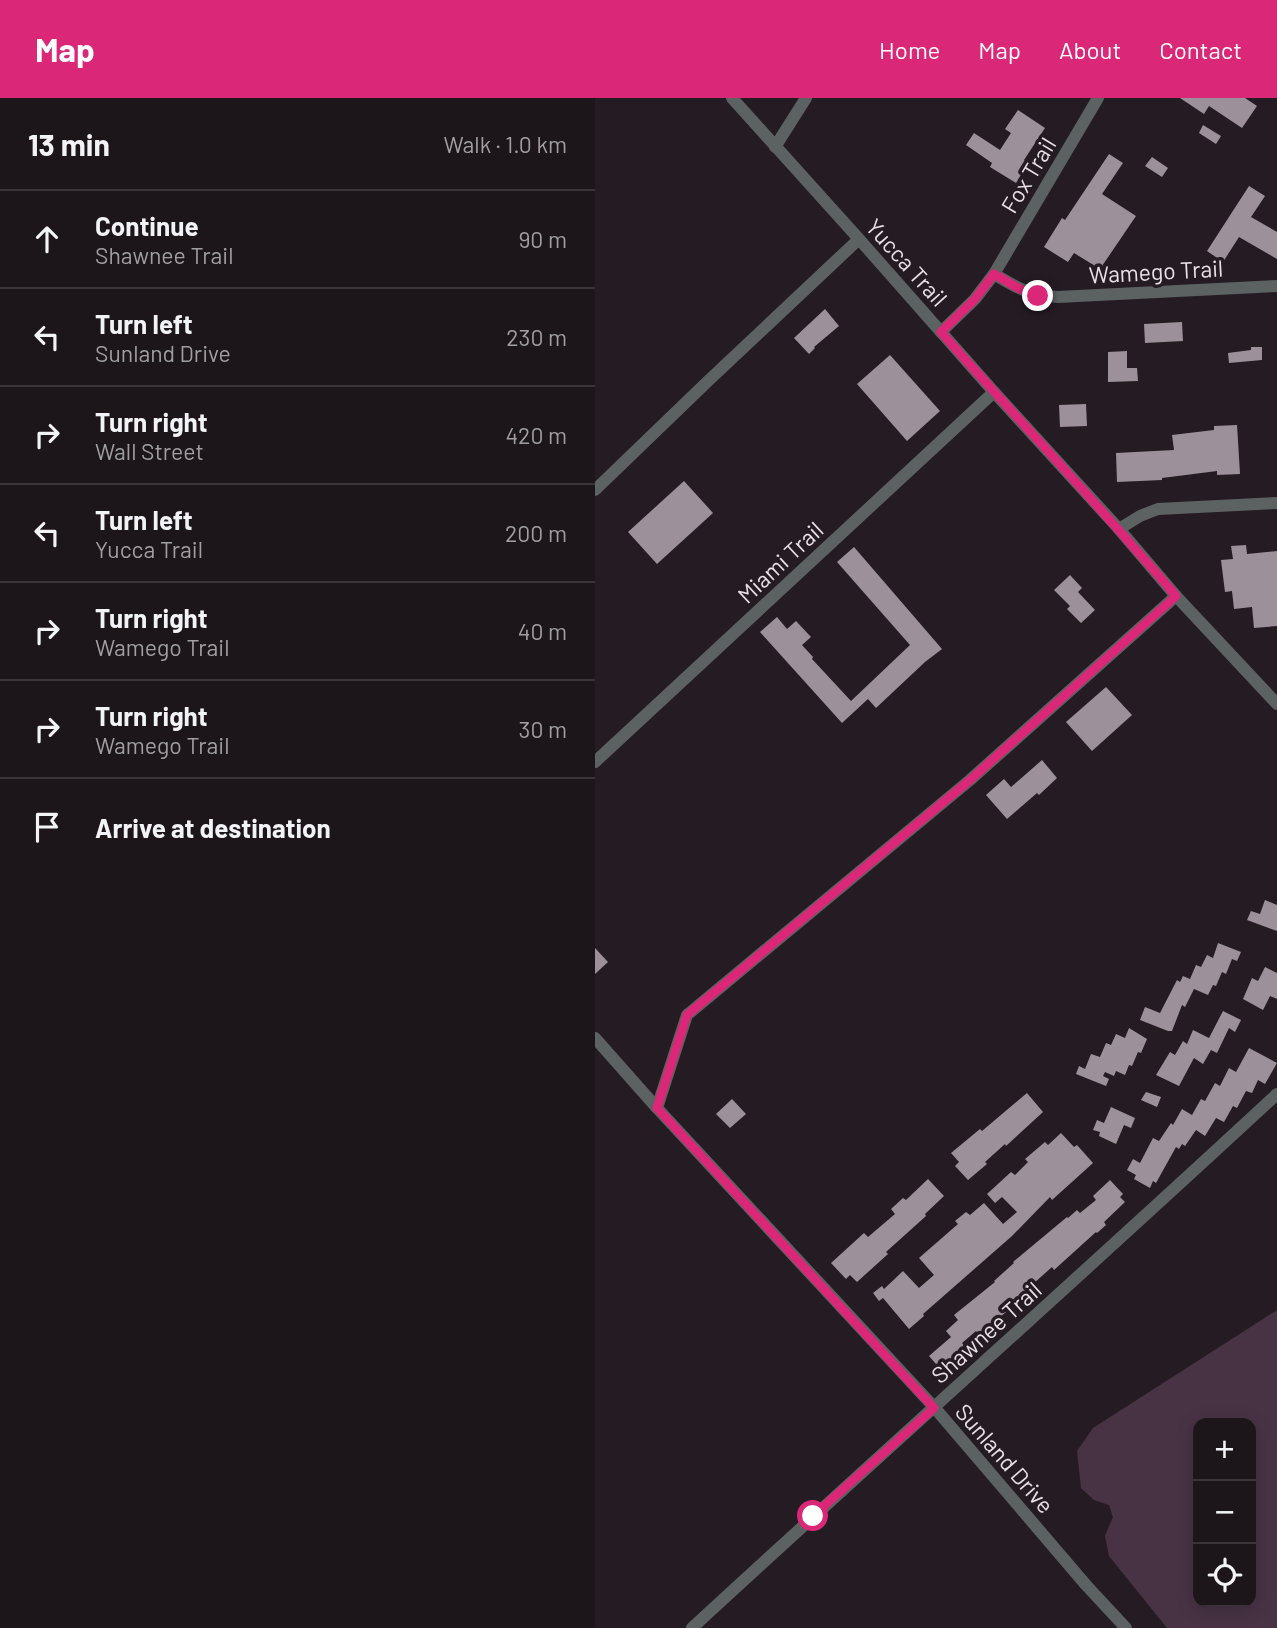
<!DOCTYPE html>
<html lang="en">
<head>
<meta charset="utf-8">
<style>
	:root { --surface:#1c151a; --page:#251e23; --text:#f1f3f6; --muted:#a09fa2; --line:#3a3439; --accent:#db2777 }
	body { margin:0; font-family:Barlow,sans-serif; background:var(--page); color:var(--text) }
	.controls { position:absolute; right:21px; bottom:21px; display:grid; overflow:hidden; border-radius:14px; box-shadow:0 4px 18px #0003 }
	.controls button { width:63px; height:63px; display:grid; place-items:center; padding:0; border:0; border-bottom:2px solid var(--line); background:var(--surface); color:var(--text); font:35px sans-serif }
	.stop { position:absolute; width:21px; height:21px; margin:-16px; border:5px solid #db2777; border-radius:50%; background:#fff }
	.stop.end { background:#db2777; border-color:#fff; box-shadow:0 2px 7px #0008 }
	.list { margin:0; padding:0; list-style:none }
	h2 { display:flex; justify-content:space-between; align-items:center; height:91px; margin:0; padding:0 28px; font-size:30px }
	h2 small { font-size:23px; font-weight:400; color:var(--muted) }
	.list li { display:grid; grid-template-columns:46px 1fr auto; gap:21px; align-items:center; box-sizing:border-box; height:98px; padding:0 28px; border-top:2px solid var(--line) }
	.list b { display:block; font-size:26px; white-space:nowrap }
	.list p { margin:0; font-size:23px; white-space:nowrap; color:var(--muted) }
	.list em { font-size:23px; font-style:normal; color:var(--muted) }
	.icon { flex:none; width:38px; height:38px; fill:none; stroke:currentColor; stroke-width:2; stroke-linecap:round; stroke-linejoin:round }
	.map { position:relative; flex:none; width:682px; height:1530px; overflow:hidden }
	header { display:flex; align-items:center; gap:42px; box-sizing:border-box; height:98px; padding:0 35px; background:var(--accent); color:#fff }
	header strong { font-size:33px }
	nav { display:flex; gap:38px; margin-inline-start:auto; font-size:24px }
	main { display:flex }
	aside { flex:1; background:var(--surface) }
	.map>svg:first-child { display:block }
</style>
</head>
<body>
<header>
<strong>Map</strong>
<nav><a>Home</a><a>Map</a><a>About</a><a>Contact</a></nav>
</header>
<main>
<aside>
<h2>13 min<small>Walk · 1.0 km</small></h2>
<ul class="list">
<li><svg class="icon" aria-label="ahead" viewBox="0 0 24 24"><path d="M12 20V5M6 11l6-6 6 6"/></svg><div><b>Continue</b><p>Shawnee Trail</p></div><em>90 m</em></li>
<li><svg class="icon" aria-label="left" viewBox="0 0 24 24"><path d="M17 20v-9H6M10 6l-5 5 5 5"/></svg><div><b>Turn left</b><p>Sunland Drive</p></div><em>230 m</em></li>
<li><svg class="icon" aria-label="right" viewBox="0 0 24 24"><path d="M7 20v-9h11M14 6l5 5-5 5"/></svg><div><b>Turn right</b><p>Wall Street</p></div><em>420 m</em></li>
<li><svg class="icon" aria-label="left" viewBox="0 0 24 24"><path d="M17 20v-9H6M10 6l-5 5 5 5"/></svg><div><b>Turn left</b><p>Yucca Trail</p></div><em>200 m</em></li>
<li><svg class="icon" aria-label="right" viewBox="0 0 24 24"><path d="M7 20v-9h11M14 6l5 5-5 5"/></svg><div><b>Turn right</b><p>Wamego Trail</p></div><em>40 m</em></li>
<li><svg class="icon" aria-label="right" viewBox="0 0 24 24"><path d="M7 20v-9h11M14 6l5 5-5 5"/></svg><div><b>Turn right</b><p>Wamego Trail</p></div><em>30 m</em></li>
<li><svg class="icon" aria-label="arrive" viewBox="0 0 24 24"><path d="M6 21V4h12l-3 4 3 4H6"/></svg><div><b>Arrive at destination</b></div></li>
</ul>
</aside>
<div class="map">
<svg width="682" height="1530" viewBox="0 0 682 1530">
	<rect width="100%" height="100%" fill="#251c23"/>
	<path fill="#483345" fill-rule="evenodd" d="M 682,1212 L 682,1530 L 572,1530 L 514,1458 L 510,1438 L 518,1419 L 514,1407 L 499,1402 L 486,1390 L 482,1353 L 498,1330 ZM 603,1325 L 656,1325 L 656,1504 L 603,1504 Z"/>
	<g fill="#9c919a">
		<path d="M 585,0 L 650,0 L 662,8 L 647,30 L 614,8 L 609,16 Z"/>
		<path d="M 423,12 L 450,30 L 429,62 L 433,65 L 421,85 L 395,69 L 397,65 L 371,47 L 379,35 L 405,52 L 416,35 L 410,31 Z"/>
		<path d="M 608,27 L 626,38 L 621,46 L 604,35 Z"/>
		<path d="M 514,56 L 528,65 L 507,96 L 541,118 L 505,171 L 479,155 L 473,164 L 449,149 L 467,120 L 470,122 Z"/>
		<path d="M 557,59 L 573,70 L 567,79 L 550,68 Z"/>
		<path d="M 654,88 L 670,98 L 656,119 L 682,134 L 682,161 L 644,139 L 628,164 L 612,153 Z"/>
		<path d="M 230,211 L 244,228 L 219,249 L 220,250 L 214,256 L 199,240 Z"/>
		<path d="M 587,224 L 588,243 L 550,245 L 549,226 Z"/>
		<path d="M 656,249 L 667,249 L 667,262 L 634,265 L 633,255 L 656,252 Z"/>
		<path d="M 532,253 L 532,270 L 542,270 L 543,283 L 513,284 L 513,254 Z"/>
		<path d="M 295,257 L 345,313 L 312,343 L 262,286 Z"/>
		<path d="M 491,306 L 492,328 L 465,329 L 464,307 Z"/>
		<path d="M 642,327 L 645,376 L 622,377 L 622,373 L 567,380 L 567,382 L 522,384 L 521,355 L 579,352 L 577,337 L 619,332 L 619,328 Z"/>
		<path d="M 89,383 L 118,415 L 62,466 L 33,434 Z"/>
		<path d="M 651,447 L 652,456 L 682,453 L 682,528 L 659,530 L 657,509 L 639,511 L 637,493 L 630,494 L 626,462 L 638,461 L 636,448 Z"/>
		<path d="M 259,449 L 347,551 L 330,564 L 281,610 L 273,601 L 247,625 L 165,534 L 182,519 L 192,531 L 201,523 L 216,539 L 207,547 L 218,559 L 217,561 L 256,603 L 315,547 L 242,464 Z"/>
		<path d="M 475,477 L 487,490 L 483,494 L 500,512 L 486,525 L 472,511 L 475,508 L 459,492 Z"/>
		<path d="M 511,589 L 537,617 L 497,653 L 471,624 Z"/>
		<path d="M 447,662 L 462,680 L 444,697 L 442,695 L 412,721 L 391,697 L 409,681 L 416,689 Z"/>
		<path d="M 670,802 L 682,807 L 682,833 L 652,822 L 656,813 L 665,816 Z"/>
		<path d="M 623,845 L 646,854 L 642,863 L 637,861 L 631,876 L 627,874 L 621,888 L 618,887 L 613,897 L 599,891 L 590,909 L 587,907 L 577,933 L 573,933 L 545,922 L 550,909 L 565,915 L 582,882 L 585,884 L 588,878 L 595,881 L 601,867 L 606,869 L 612,857 L 618,860 Z"/>
		<path d="M 0,850 L 13,864 L 0,876 Z"/>
		<path d="M 670,869 L 682,875 L 682,901 L 675,898 L 668,912 L 648,901 L 657,880 L 663,883 Z"/>
		<path d="M 628,913 L 646,922 L 640,934 L 634,930 L 622,955 L 616,952 L 608,966 L 599,960 L 584,988 L 561,977 L 575,954 L 580,957 L 588,943 L 592,946 L 598,932 L 614,940 Z"/>
		<path d="M 534,930 L 552,941 L 546,955 L 543,954 L 537,968 L 534,967 L 530,977 L 521,973 L 519,978 L 510,974 L 508,978 L 514,981 L 511,988 L 481,976 L 484,968 L 490,971 L 496,956 L 505,959 L 511,945 L 516,947 L 521,936 L 530,940 Z"/>
		<path d="M 654,950 L 682,965 L 670,986 L 663,982 L 657,995 L 651,993 L 642,1010 L 638,1008 L 629,1024 L 621,1020 L 610,1038 L 601,1032 L 590,1048 L 587,1046 L 584,1051 L 581,1049 L 561,1085 L 558,1083 L 555,1090 L 539,1081 L 541,1077 L 532,1072 L 538,1061 L 545,1065 L 558,1040 L 564,1043 L 576,1025 L 578,1027 L 587,1011 L 597,1017 L 606,1001 L 610,1003 L 620,985 L 625,988 L 634,970 L 641,974 Z"/>
		<path d="M 551,994 L 566,999 L 562,1009 L 546,1002 Z"/>
		<path d="M 432,995 L 448,1014 L 411,1048 L 410,1046 L 390,1064 L 392,1066 L 373,1082 L 360,1068 L 364,1064 L 356,1055 L 385,1031 L 387,1033 Z"/>
		<path d="M 137,1001 L 151,1016 L 135,1030 L 121,1016 Z"/>
		<path d="M 516,1009 L 540,1020 L 536,1030 L 529,1027 L 521,1046 L 504,1038 L 505,1034 L 498,1032 L 502,1022 L 509,1025 Z"/>
		<path d="M 466,1035 L 479,1049 L 482,1047 L 498,1065 L 457,1102 L 455,1099 L 417,1138 L 328,1216 L 329,1218 L 314,1231 L 288,1200 L 284,1203 L 278,1195 L 287,1188 L 289,1191 L 308,1173 L 324,1190 L 339,1177 L 324,1160 L 363,1126 L 360,1123 L 371,1114 L 375,1117 L 389,1105 L 408,1126 L 422,1114 L 407,1099 L 400,1105 L 392,1096 L 416,1074 L 420,1077 L 433,1064 L 430,1061 L 450,1044 L 453,1047 Z"/>
		<path d="M 333,1081 L 349,1098 L 330,1116 L 331,1118 L 291,1154 L 293,1156 L 262,1184 L 255,1177 L 251,1181 L 236,1165 L 269,1135 L 273,1139 L 300,1116 L 296,1111 L 308,1100 L 311,1102 Z"/>
		<path d="M 515,1082 L 528,1096 L 525,1099 L 530,1104 L 509,1124 L 511,1127 L 502,1135 L 501,1134 L 459,1172 L 457,1169 L 429,1194 L 432,1197 L 394,1228 L 396,1230 L 386,1239 L 381,1233 L 367,1245 L 374,1253 L 357,1269 L 354,1266 L 347,1273 L 334,1258 L 356,1239 L 351,1233 L 363,1222 L 359,1217 L 400,1184 L 399,1183 L 419,1165 L 418,1164 L 472,1119 L 473,1120 L 482,1112 L 485,1115 L 501,1102 L 498,1098 Z"/>
	</g>
	<g fill="none" stroke-linecap="round" stroke-linejoin="round">
		<g stroke="#5c6261" stroke-width="12">
			<path d="M 137,0 L 264,141 L 399,294 L 524,431 L 581,498 L 682,606"/>
			<path d="M 180,49 L 211,0"/>
			<path d="M 399,176 L 503,0"/>
			<path d="M 346,234 L 380,201 L 399,176 C 422,190 436,198 463,199 L 682,188"/>
			<path d="M 0,392 L 112,284 L 264,141"/>
			<path d="M 524,431 L 545,418 L 563,411 L 682,405"/>
			<path d="M 0,664 L 399,294"/>
			<path d="M 0,940 L 62,1010 L 339,1309 L 491,1487 L 531,1530"/>
			<path d="M 62,1010 L 92,917 L 375,682 L 581,498"/>
			<path d="M 97,1530 C 291,1351 488,1176 682,996"/>
		</g>
	</g>
	<g fill="none" stroke-linecap="round" stroke-linejoin="round">
		<path stroke="#db2777" stroke-width="9" d="M 218,1418 L 339,1310 L 62,1010 L 92,917 L 375,682 L 581,498 C 505,408 424,323 346,234 L 380,201 L 399,176 L 423,190 L 443,198"/>
	</g>
	<g text-anchor="middle" dominant-baseline="central" stroke-width="7" stroke-linejoin="round" paint-order="stroke">
		<g font-size="23" fill="#e8e2e7" stroke="#251c23">
			<text transform="translate(433 77) rotate(-59)">Fox Trail</text>
			<text transform="translate(312 164) rotate(48)">Yucca Trail</text>
			<text transform="translate(561 173) rotate(-3)">Wamego Trail</text>
			<text transform="translate(185 464) rotate(-43)">Miami Trail</text>
			<text transform="translate(391 1234) rotate(-42)">Shawnee Trail</text>
			<text transform="translate(410 1360) rotate(49)">Sunland Drive</text>
		</g>
	</g>
</svg>
<div class="controls">
<button>+</button>
<button>−</button>
<button><svg class="icon" aria-label="locate" viewBox="0 0 24 24"><circle cx="12" cy="12" r="6"/><path d="M12 2v4M12 18v4M2 12h4M18 12h4"/></svg></button>
</div>
<div class="stop" style="left:218px;top:1418px"></div>
<div class="stop end" style="left:443px;top:198px"></div>
</div>
</main>
</body>
</html>
